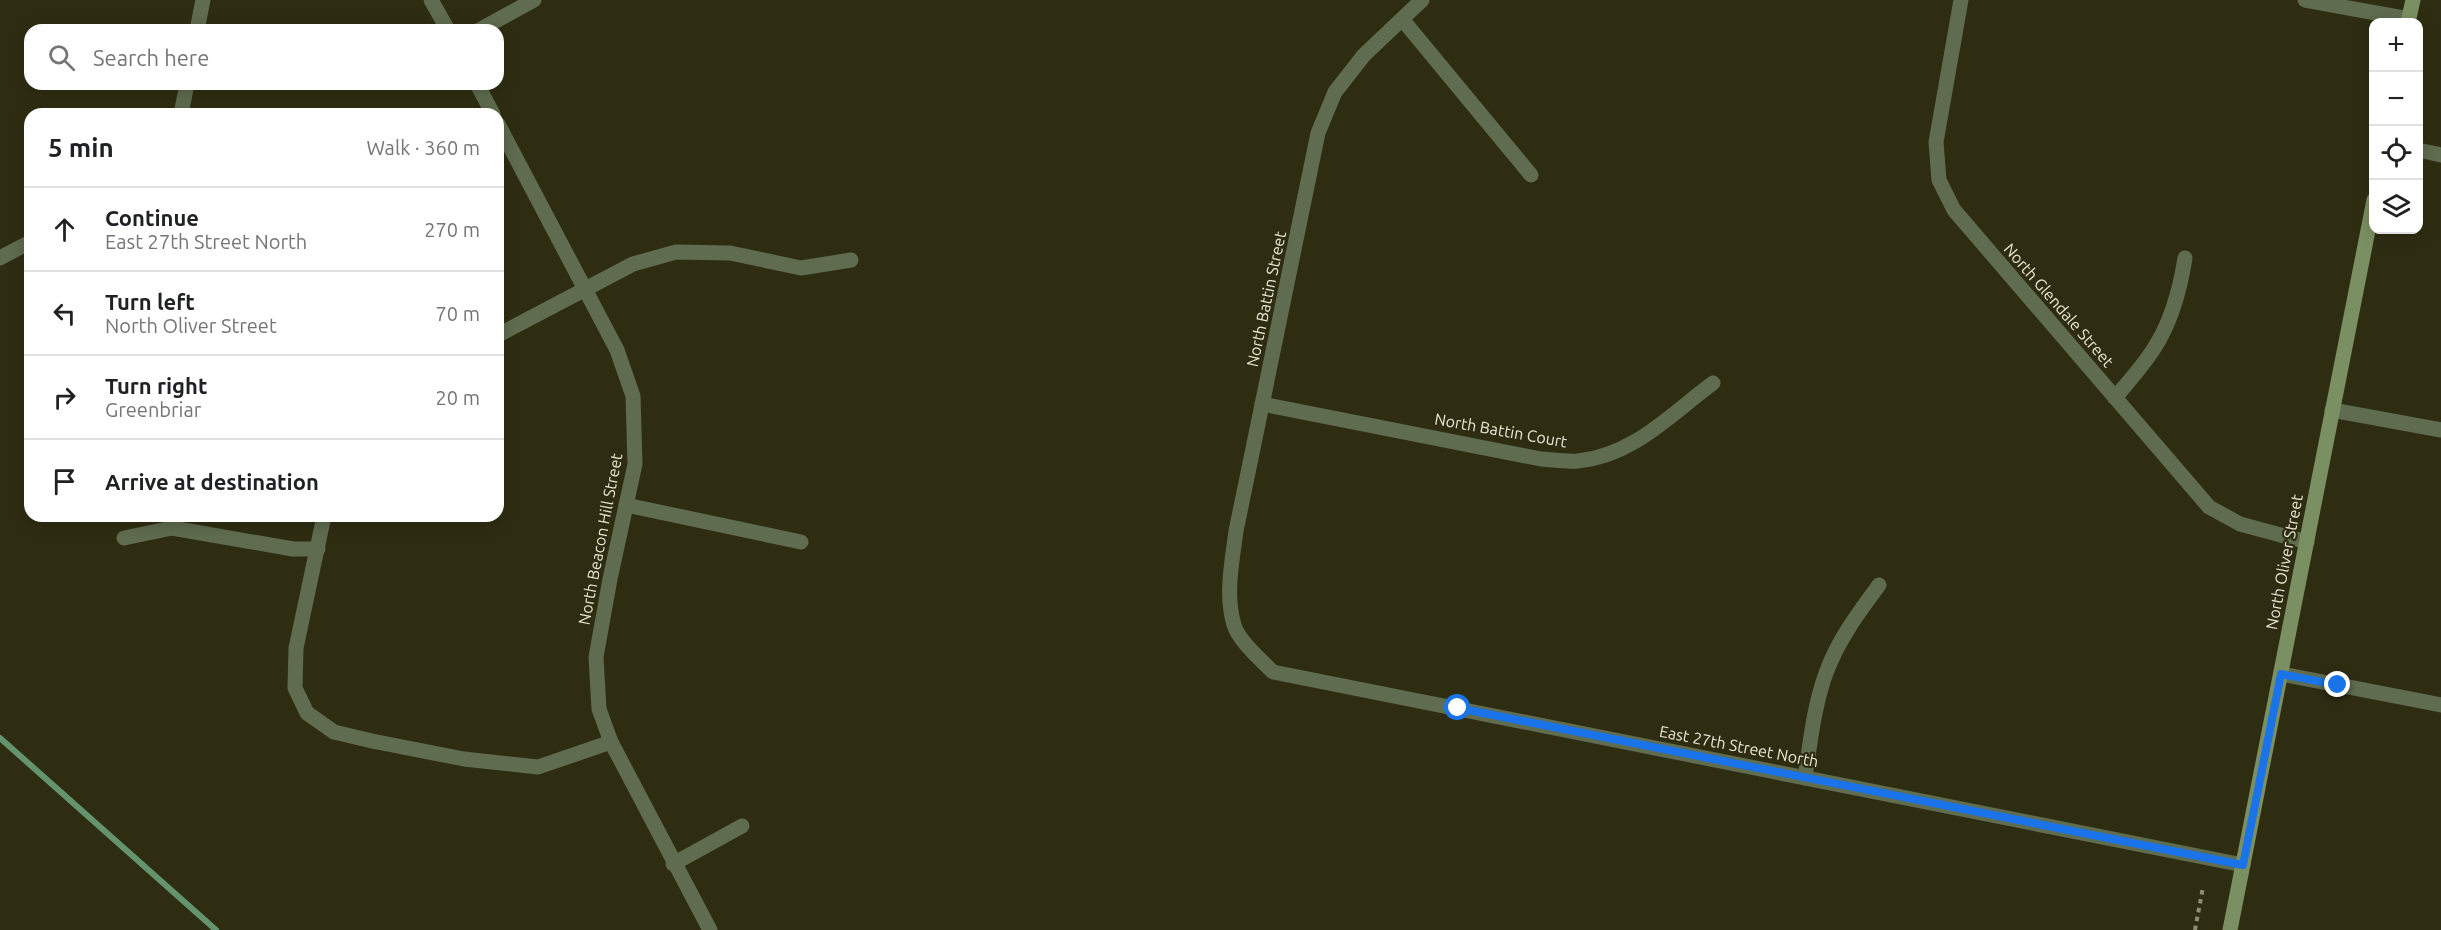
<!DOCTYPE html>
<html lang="en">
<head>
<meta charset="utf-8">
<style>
	:root { --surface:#fff; --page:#f6f6f6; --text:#202124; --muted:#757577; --line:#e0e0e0 }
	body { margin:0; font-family:Ubuntu,sans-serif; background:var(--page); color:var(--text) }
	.controls { position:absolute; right:18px; top:18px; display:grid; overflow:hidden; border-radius:12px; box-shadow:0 3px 15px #0003 }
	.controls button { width:54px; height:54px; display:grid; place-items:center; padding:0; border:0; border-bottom:2px solid var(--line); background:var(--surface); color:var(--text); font:30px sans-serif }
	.stop { position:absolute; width:18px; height:18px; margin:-14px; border:4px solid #1a73e8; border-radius:50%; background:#fff }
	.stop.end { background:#1a73e8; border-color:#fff; box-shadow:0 2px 6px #0008 }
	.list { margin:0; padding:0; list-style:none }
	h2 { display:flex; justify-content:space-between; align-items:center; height:78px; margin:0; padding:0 24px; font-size:26px }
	h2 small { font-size:20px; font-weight:400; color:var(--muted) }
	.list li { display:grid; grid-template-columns:39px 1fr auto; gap:18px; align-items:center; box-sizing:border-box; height:84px; padding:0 24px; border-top:2px solid var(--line) }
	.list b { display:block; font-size:22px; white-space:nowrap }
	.list p { margin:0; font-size:20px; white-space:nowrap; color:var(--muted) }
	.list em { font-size:20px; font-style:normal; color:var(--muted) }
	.icon { flex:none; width:33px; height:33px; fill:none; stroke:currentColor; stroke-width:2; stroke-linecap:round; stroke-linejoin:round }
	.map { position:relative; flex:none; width:2441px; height:930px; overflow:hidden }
	.search { position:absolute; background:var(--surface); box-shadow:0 3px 15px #0003; left:24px; top:24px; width:480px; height:66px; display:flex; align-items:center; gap:15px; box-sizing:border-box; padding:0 21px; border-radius:18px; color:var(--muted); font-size:22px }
	.panel { position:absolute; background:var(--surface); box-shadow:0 3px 15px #0003; left:24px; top:108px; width:480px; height:414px; border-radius:18px }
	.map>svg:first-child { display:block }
</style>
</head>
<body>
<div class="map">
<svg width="2441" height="930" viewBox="0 0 2441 930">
	<rect width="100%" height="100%" fill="#2f2d11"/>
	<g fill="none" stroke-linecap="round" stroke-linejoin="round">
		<path stroke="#63946e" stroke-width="6" d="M 0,738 L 216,930"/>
		<path stroke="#8f8d77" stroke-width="4" stroke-dasharray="4.5 4.5" stroke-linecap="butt" d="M 2195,930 L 2203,887"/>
		<g stroke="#5f6c4f" stroke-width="15">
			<path d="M 431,0 L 448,30"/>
			<path d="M 1422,0 L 1364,55 L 1335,92 L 1318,133 L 1236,531 C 1232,562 1225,594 1234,625 C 1239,641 1261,660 1273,672 L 2243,865"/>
			<path d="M 1961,0 L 1936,142 L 1939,180 L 1954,210 L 2209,507 L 2240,524 L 2307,542"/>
			<path d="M 2305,0 L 2409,19"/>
			<path d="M 1402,19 L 1531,175"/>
			<path d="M 197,30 L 203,0"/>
			<path d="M 479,30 L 534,0"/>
			<path d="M 477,84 L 493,114"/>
			<path d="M 181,114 L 187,84"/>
			<path d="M 498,124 L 617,350 L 633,396 L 635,464 L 610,579 L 596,657 L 599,709 L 611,742 L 710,930"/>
			<path d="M 2418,150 L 2441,155"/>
			<path d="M 0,258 L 30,242"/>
			<path d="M 498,335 L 633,264 L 676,252 L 730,253 L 801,268 L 851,260"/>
			<path d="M 2115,398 C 2128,382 2142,367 2153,350 C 2171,323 2180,290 2185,258"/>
			<path d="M 1262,404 L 1541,459 C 1553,460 1566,462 1578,461 C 1633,456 1671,414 1713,383"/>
			<path d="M 2332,410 L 2441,430"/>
			<path d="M 626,505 L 801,542"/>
			<path d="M 324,516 L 296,648 L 295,688 L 307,713 L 334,732 L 372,741 L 464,759 L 538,767 L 611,742"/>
			<path d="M 124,538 L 172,528 L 293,549 L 318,549"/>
			<path d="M 2281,674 L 2441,705"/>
			<path d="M 1805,778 C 1810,743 1814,706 1826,673 C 1838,640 1859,612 1879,585"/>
			<path d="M 673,864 L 742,826"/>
		</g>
		<g stroke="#7b9062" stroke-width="15">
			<path d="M 2408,22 L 2413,0"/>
			<path d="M 2230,930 L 2374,200"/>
		</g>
	</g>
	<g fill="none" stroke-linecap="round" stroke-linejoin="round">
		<path stroke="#1a73e8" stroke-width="8" d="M 1458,708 L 2243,865 L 2281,674 L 2338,685"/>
	</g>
	<g text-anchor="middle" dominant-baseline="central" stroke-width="4.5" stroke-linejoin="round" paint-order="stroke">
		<g font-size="16" fill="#e8e7d6" stroke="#2f2d11">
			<text transform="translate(1266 299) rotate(-78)">North Battin Street</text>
			<text transform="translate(2059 305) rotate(49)">North Glendale Street</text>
			<text transform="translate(1501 430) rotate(10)">North Battin Court</text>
			<text transform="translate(600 539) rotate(-79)">North Beacon Hill Street</text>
			<text transform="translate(2284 562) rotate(-79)">North Oliver Street</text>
			<text transform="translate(1739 746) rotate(11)">East 27th Street North</text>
		</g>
	</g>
</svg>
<div class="controls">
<button>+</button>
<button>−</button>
<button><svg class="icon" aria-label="locate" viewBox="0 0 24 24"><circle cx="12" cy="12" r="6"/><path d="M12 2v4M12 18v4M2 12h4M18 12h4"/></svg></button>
<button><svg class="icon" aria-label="layers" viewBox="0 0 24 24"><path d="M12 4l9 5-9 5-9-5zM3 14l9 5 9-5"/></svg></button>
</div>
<div class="stop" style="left:1458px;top:708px"></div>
<div class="stop end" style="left:2338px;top:685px"></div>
<div class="search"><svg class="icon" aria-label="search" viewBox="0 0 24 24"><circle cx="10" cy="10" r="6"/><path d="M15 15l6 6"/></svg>Search here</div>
<section class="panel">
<h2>5 min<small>Walk · 360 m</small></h2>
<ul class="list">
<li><svg class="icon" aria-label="ahead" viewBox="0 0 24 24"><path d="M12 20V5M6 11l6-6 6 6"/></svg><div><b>Continue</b><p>East 27th Street North</p></div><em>270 m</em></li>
<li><svg class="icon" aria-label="left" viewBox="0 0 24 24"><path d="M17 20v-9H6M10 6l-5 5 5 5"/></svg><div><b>Turn left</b><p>North Oliver Street</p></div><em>70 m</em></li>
<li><svg class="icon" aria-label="right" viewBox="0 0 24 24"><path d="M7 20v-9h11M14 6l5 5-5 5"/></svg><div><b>Turn right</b><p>Greenbriar</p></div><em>20 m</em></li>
<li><svg class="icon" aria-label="arrive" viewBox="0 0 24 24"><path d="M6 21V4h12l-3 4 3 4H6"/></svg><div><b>Arrive at destination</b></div></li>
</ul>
</section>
</div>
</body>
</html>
